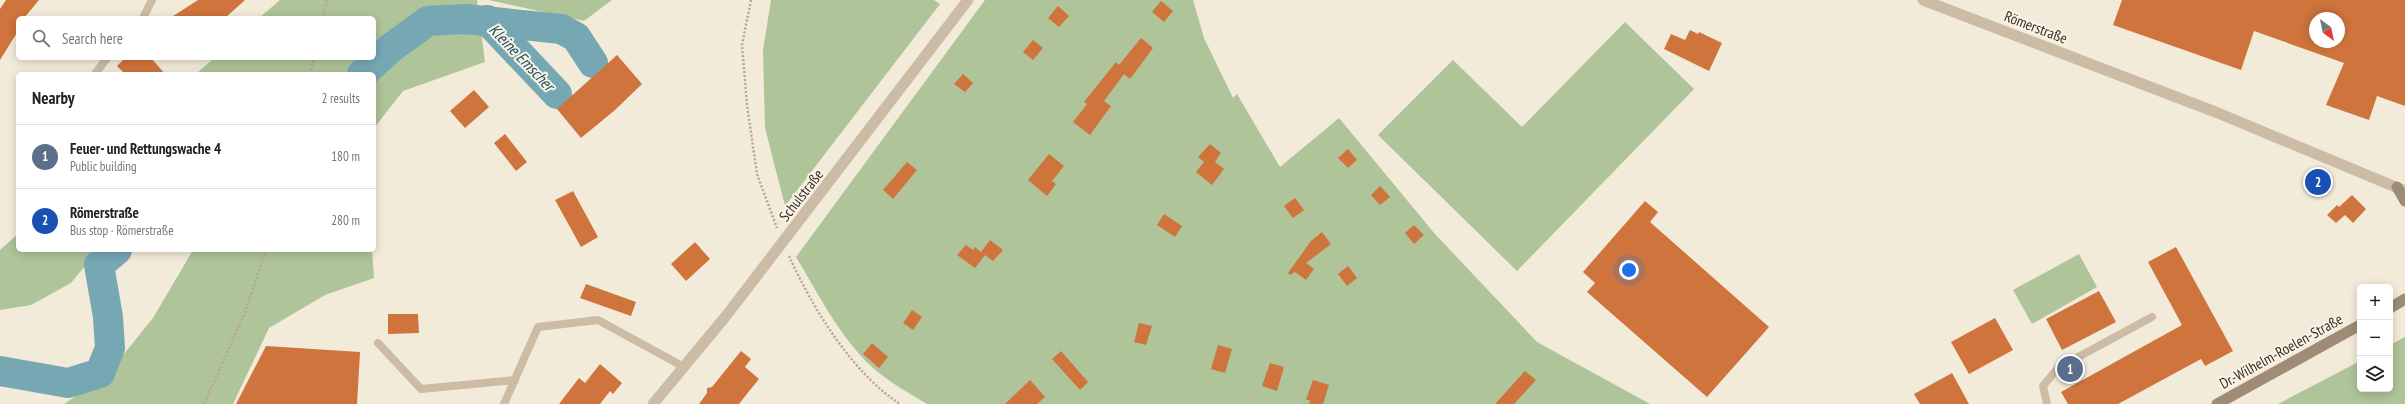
<!DOCTYPE html>
<html lang="en">
<head>
<meta charset="utf-8">
<style>
	:root { --surface:#fff; --page:#f6f6f6; --text:#222; --muted:#767676; --line:#e0e0e0; --accent:#1a73e8 }
	body { margin:0; font-family:"PT Sans Narrow",sans-serif; background:var(--page); color:var(--text) }
	.controls { position:absolute; right:12px; bottom:12px; display:grid; overflow:hidden; border-radius:6px; box-shadow:0 2px 10px #0003 }
	.controls button { width:36px; height:36px; display:grid; place-items:center; padding:0; border:0; border-bottom:1px solid var(--line); background:var(--surface); color:var(--text); font:20px sans-serif }
	.compass { position:absolute; left:2309px; top:12px; width:36px; height:36px; border-radius:50%; background:var(--surface); box-shadow:0 2px 10px #0003; rotate:147deg }
	.you { position:absolute; left:1629px; top:270px; width:14px; height:14px; margin:-10px; border:3px solid #fff; border-radius:50%; background:#1a73e8; box-shadow:0 0 0 6px #1a73e833 }
	.badge { display:grid; place-items:center; width:26px; height:26px; border-radius:50%; background:var(--accent); color:#fff; font-size:13px; font-weight:700 }
	.pin { position:absolute; translate:-50% -50%; border:2px solid #fff; box-shadow:0 1px 4px #0006 }
	.list { margin:0; padding:0; list-style:none }
	h2 { display:flex; justify-content:space-between; align-items:center; height:52px; margin:0; padding:0 16px; font-size:17px }
	h2 small { font-size:13px; font-weight:400; color:var(--muted) }
	.list li { display:grid; grid-template-columns:26px 1fr auto; gap:12px; align-items:center; box-sizing:border-box; height:64px; padding:0 16px; border-top:1px solid var(--line) }
	.list b { display:block; font-size:15px; white-space:nowrap }
	.list p { margin:0; font-size:13px; white-space:nowrap; color:var(--muted) }
	.list em { font-size:13px; font-style:normal; color:var(--muted) }
	.icon { flex:none; width:22px; height:22px; fill:none; stroke:currentColor; stroke-width:2; stroke-linecap:round; stroke-linejoin:round }
	.map { position:relative; flex:none; width:2405px; height:404px; overflow:hidden }
	.search { position:absolute; background:var(--surface); box-shadow:0 2px 10px #0003; left:16px; top:16px; width:360px; height:44px; display:flex; align-items:center; gap:10px; box-sizing:border-box; padding:0 14px; border-radius:6px; color:var(--muted); font-size:15px }
	.panel { position:absolute; background:var(--surface); box-shadow:0 2px 10px #0003; left:16px; top:72px; width:360px; height:180px; border-radius:6px }
	.map>svg:first-child { display:block }
</style>
</head>
<body>
<div class="map">
<svg width="2405" height="404" viewBox="0 0 2405 404">
	<rect width="100%" height="100%" fill="#f3ebda"/>
	<g fill="#afc498">
		<path d="M 280,0 L 477,0 L 485,62 L 403,91 L 374,128 L 374,74 L 196,74 L 214,58 L 374,58 L 374,18 L 259,18 Z"/>
		<path d="M 489,0 L 612,0 L 584,21 Z"/>
		<path d="M 771,0 L 934,0 L 940,4 L 785,206 L 765,128 L 763,50 Z"/>
		<path d="M 985,0 L 1193,0 L 1204,38 L 1233,98 L 1237,94 L 1280,167 L 1339,118 L 1435,234 L 1537,342 L 1650,404 L 927,404 C 904,390 878,376 860,355 C 834,326 816,290 796,257 Z"/>
		<path d="M 1625,22 L 1694,89 L 1517,271 L 1378,135 L 1453,60 L 1522,127 Z"/>
		<path d="M 18,234 L 18,250 L 98,250 L 71,283 L 31,305 L 0,310 L 0,250 Z"/>
		<path d="M 193,250 L 372,250 L 374,278 L 325,295 L 269,328 L 233,404 L 64,404 L 107,375 L 153,318 Z"/>
		<path d="M 2079,254 L 2097,287 L 2032,324 L 2013,290 Z"/>
		<path d="M 2405,337 L 2405,404 L 2278,404 L 2360,361 L 2360,389 L 2390,389 L 2390,345 Z"/>
	</g>
	<g fill="none" stroke-linecap="round" stroke-linejoin="round">
		<g stroke="#76a8b3" stroke-width="30">
			<path d="M 487,20 L 557,94"/>
			<path d="M 362,74 L 392,47 L 428,21 L 465,19 L 561,29 L 576,37 L 593,63"/>
			<path d="M 0,371 L 68,383 L 100,373 L 110,348 L 108,317 L 99,265 L 117,250"/>
		</g>
	</g>
	<g fill="#cf743c" fill-rule="evenodd">
		<path d="M 6,0 L 39,0 L 24,18 L 18,18 L 18,31 L 0,60 L 0,9 Z"/>
		<path d="M 198,0 L 245,0 L 225,18 L 170,18 Z"/>
		<path d="M 2122,0 L 2405,0 L 2405,106 L 2377,96 L 2369,120 L 2326,105 L 2344,63 L 2254,31 L 2241,70 L 2113,25 ZM 2315,18 L 2339,18 L 2339,42 L 2315,42 Z"/>
		<path d="M 1161,1 L 1173,11 L 1164,22 L 1152,12 Z"/>
		<path d="M 1058,6 L 1069,16 L 1059,27 L 1048,18 Z"/>
		<path d="M 1690,30 L 1698,34 L 1699,32 L 1722,43 L 1709,71 L 1664,49 L 1671,34 L 1685,40 Z"/>
		<path d="M 1141,38 L 1153,48 L 1130,79 L 1124,74 L 1104,101 L 1111,106 L 1090,135 L 1073,122 L 1087,104 L 1084,102 L 1116,62 L 1119,65 Z"/>
		<path d="M 1033,40 L 1043,48 L 1033,60 L 1023,52 Z"/>
		<path d="M 617,55 L 642,84 L 615,110 L 581,138 L 557,109 Z"/>
		<path d="M 125,58 L 151,58 L 165,74 L 125,74 L 117,66 Z"/>
		<path d="M 963,74 L 973,83 L 965,92 L 954,84 Z"/>
		<path d="M 474,90 L 489,107 L 465,128 L 450,111 Z"/>
		<path d="M 505,134 L 527,162 L 516,171 L 494,143 Z"/>
		<path d="M 1210,144 L 1221,153 L 1215,162 L 1224,169 L 1212,185 L 1196,172 L 1204,162 L 1198,157 Z"/>
		<path d="M 1348,149 L 1357,160 L 1348,168 L 1338,158 Z"/>
		<path d="M 1049,154 L 1064,166 L 1052,181 L 1056,184 L 1047,196 L 1028,180 Z"/>
		<path d="M 907,162 L 917,170 L 893,199 L 883,190 Z"/>
		<path d="M 1380,186 L 1390,197 L 1380,205 L 1371,195 Z"/>
		<path d="M 573,191 L 598,237 L 581,247 L 555,200 Z"/>
		<path d="M 2352,195 L 2366,209 L 2353,223 L 2345,215 L 2336,223 L 2327,215 L 2337,205 L 2339,207 Z"/>
		<path d="M 1295,198 L 1304,210 L 1293,218 L 1284,206 Z"/>
		<path d="M 1645,201 L 1658,212 L 1650,222 L 1769,327 L 1707,397 L 1587,292 L 1595,283 L 1583,272 Z"/>
		<path d="M 1164,214 L 1182,226 L 1175,237 L 1157,225 Z"/>
		<path d="M 1414,225 L 1424,235 L 1414,244 L 1405,233 Z"/>
		<path d="M 1322,232 L 1331,244 L 1306,263 L 1314,269 L 1306,280 L 1295,272 L 1290,275 L 1288,273 L 1311,241 Z"/>
		<path d="M 990,240 L 1003,250 L 993,261 L 985,255 L 975,268 L 957,255 L 966,245 L 973,250 L 975,247 L 981,252 Z"/>
		<path d="M 695,242 L 710,259 L 686,281 L 671,264 Z"/>
		<path d="M 2176,247 L 2233,351 L 2205,366 L 2201,359 L 2118,404 L 2068,404 L 2061,392 L 2182,325 L 2148,262 Z"/>
		<path d="M 1348,266 L 1357,278 L 1347,286 L 1338,274 Z"/>
		<path d="M 586,284 L 636,302 L 631,316 L 580,298 Z"/>
		<path d="M 2099,291 L 2116,322 L 2062,350 L 2046,319 Z"/>
		<path d="M 912,310 L 922,317 L 913,330 L 903,323 Z"/>
		<path d="M 388,314 L 418,314 L 419,333 L 388,334 Z"/>
		<path d="M 1995,318 L 2013,350 L 1969,374 L 1951,342 Z"/>
		<path d="M 1139,323 L 1152,326 L 1146,345 L 1134,342 Z"/>
		<path d="M 872,343 L 888,357 L 879,368 L 863,354 Z"/>
		<path d="M 1218,345 L 1232,349 L 1225,373 L 1211,369 Z"/>
		<path d="M 266,346 L 360,352 L 357,404 L 236,404 Z"/>
		<path d="M 741,351 L 751,359 L 745,367 L 759,379 L 746,395 L 739,404 L 699,404 L 707,393 L 707,388 L 712,387 Z"/>
		<path d="M 1061,351 L 1088,382 L 1080,390 L 1052,359 Z"/>
		<path d="M 1270,363 L 1284,367 L 1277,391 L 1262,386 Z"/>
		<path d="M 600,364 L 622,383 L 613,394 L 610,391 L 600,404 L 559,404 L 579,378 L 585,383 Z"/>
		<path d="M 1525,371 L 1536,380 L 1514,404 L 1495,404 Z"/>
		<path d="M 1952,373 L 1969,404 L 1920,404 L 1914,394 Z"/>
		<path d="M 1030,380 L 1045,397 L 1037,404 L 1005,404 Z"/>
		<path d="M 1313,380 L 1329,385 L 1323,404 L 1309,404 L 1310,400 L 1306,400 Z"/>
	</g>
	<g fill="none" stroke-linecap="round" stroke-linejoin="round">
		<g stroke="#b8a68f" stroke-width="2.5" stroke-dasharray="2 2" stroke-linecap="butt">
			<path d="M 751,0 L 742,45 L 747,105 L 757,174 L 777,228"/>
			<path d="M 323,18 L 327,0"/>
			<path d="M 310,74 L 314,58"/>
			<path d="M 789,256 C 812,307 852,373 900,404"/>
			<path d="M 204,404 L 244,315 L 266,250"/>
		</g>
		<g stroke="#ccbca5" stroke-width="8">
			<path d="M 143,18 L 152,0"/>
			<path d="M 95,74 L 107,58"/>
			<path d="M 378,343 L 421,389 L 515,380"/>
			<path d="M 504,404 L 538,327 L 598,320 L 684,367"/>
			<path d="M 2047,404 L 2043,386 L 2058,368 L 2152,317"/>
		</g>
		<path stroke="#ccbca5" stroke-width="11" d="M 653,404 L 726,316 L 968,0"/>
		<path stroke="#ccbca5" stroke-width="11" d="M 1923,0 L 2218,113 L 2405,191"/>
		<g stroke="#a08b76" stroke-width="11">
			<path d="M 2397,187 L 2405,201"/>
			<path d="M 2390,308 L 2405,299"/>
			<path d="M 2217,404 L 2360,325"/>
		</g>
	</g>
	<g text-anchor="middle" dominant-baseline="central" stroke-width="4" stroke-linejoin="round" paint-order="stroke">
		<g font-size="15" fill="#372e27" stroke="#fbf4e6">
			<text transform="translate(2036 27) rotate(21)">Römerstraße</text>
			<text transform="translate(801 195) rotate(-52)">Schulstraße</text>
			<text transform="translate(2281 351) rotate(-29)">Dr.-Wilhelm-Roelen-Straße</text>
		</g>
		<g font-size="16" font-style="italic" fill="#194e5c" stroke="#fbf4e6">
			<text transform="translate(522 57) rotate(46)">Kleine Emscher</text>
		</g>
	</g>
</svg>
<div class="controls">
<button>+</button>
<button>−</button>
<button><svg class="icon" aria-label="layers" viewBox="0 0 24 24"><path d="M12 4l9 5-9 5-9-5zM3 14l9 5 9-5"/></svg></button>
</div>
<svg class="compass" viewBox="-18 -18 36 36"><path d="M0-13l5 13h-10z" fill="#e53935"/><path d="M0 13l5-13h-10z" fill="#767676"/></svg>
<div class="you"></div>
<div class="pin badge" style="left:2070px;top:369px;background:#5c6f8a">1</div>
<div class="pin badge" style="left:2318px;top:182px;background:#1a4fb4">2</div>
<div class="search"><svg class="icon" aria-label="search" viewBox="0 0 24 24"><circle cx="10" cy="10" r="6"/><path d="M15 15l6 6"/></svg>Search here</div>
<section class="panel">
<h2>Nearby<small>2 results</small></h2>
<ul class="list">
<li><span class="badge" style="background:#5c6f8a">1</span><div><b>Feuer- und Rettungswache 4</b><p>Public building</p></div><em>180 m</em></li>
<li><span class="badge" style="background:#1a4fb4">2</span><div><b>Römerstraße</b><p>Bus stop · Römerstraße</p></div><em>280 m</em></li>
</ul>
</section>
</div>
</body>
</html>
